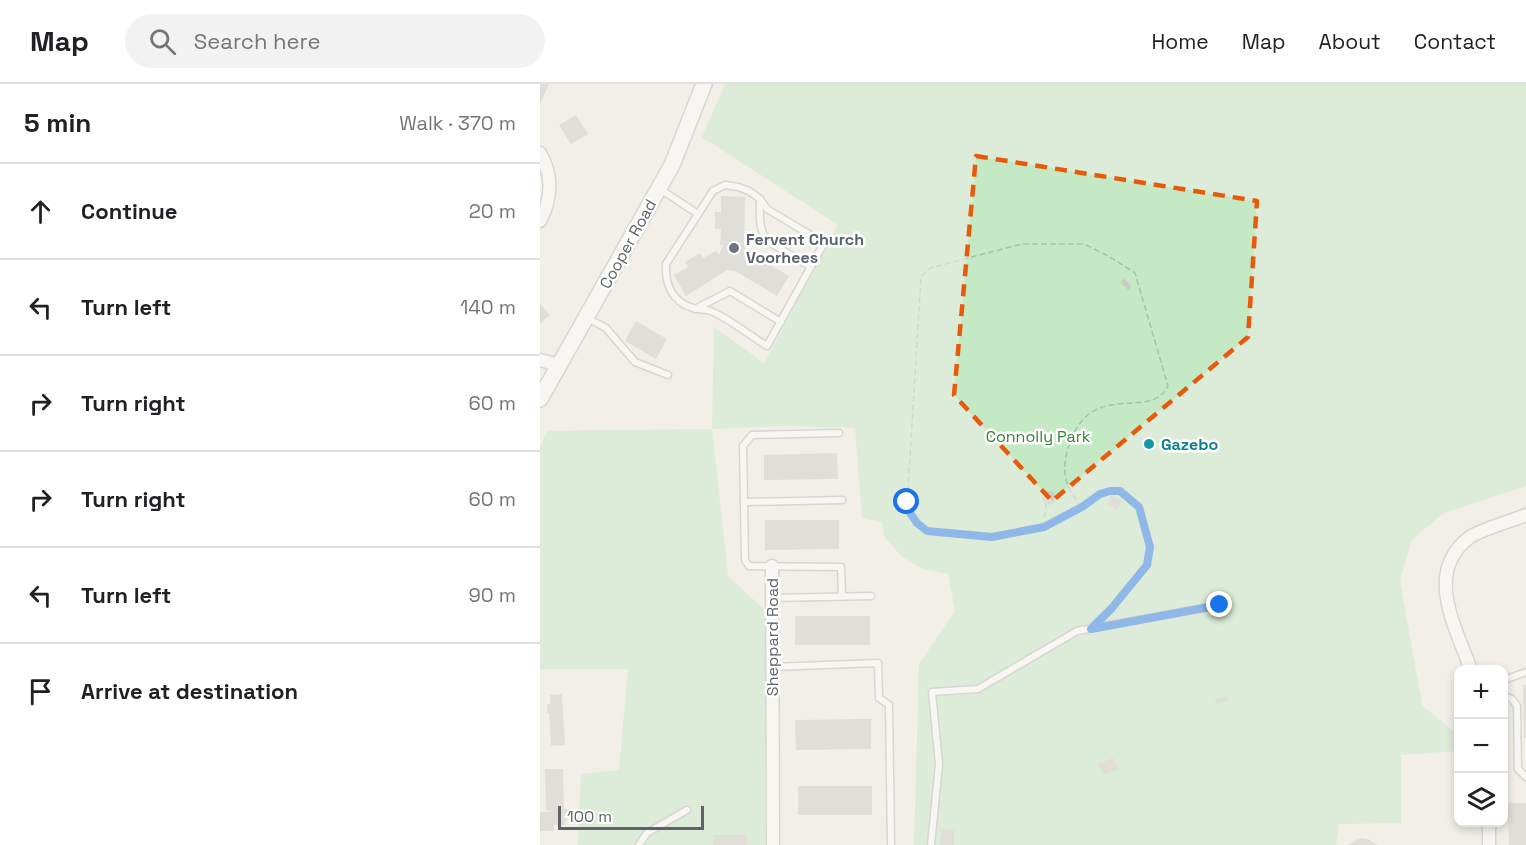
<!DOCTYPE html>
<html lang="en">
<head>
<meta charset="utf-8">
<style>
	:root { --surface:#fff; --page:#f2f2f2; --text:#202124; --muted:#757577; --line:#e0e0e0 }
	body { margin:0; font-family:"Space Grotesk",sans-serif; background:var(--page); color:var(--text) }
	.controls { position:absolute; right:18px; bottom:18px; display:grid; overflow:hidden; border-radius:12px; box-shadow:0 3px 9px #0003 }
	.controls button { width:54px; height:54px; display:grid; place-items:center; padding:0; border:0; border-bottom:2px solid var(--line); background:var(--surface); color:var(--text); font:30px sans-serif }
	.scale { position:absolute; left:18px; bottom:15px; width:146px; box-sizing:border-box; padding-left:6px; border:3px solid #5f6368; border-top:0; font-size:16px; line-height:21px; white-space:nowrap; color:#5f6368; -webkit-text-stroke:4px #fff; paint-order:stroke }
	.stop { position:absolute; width:18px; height:18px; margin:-14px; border:4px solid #1a73e8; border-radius:50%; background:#fff }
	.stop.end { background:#1a73e8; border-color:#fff; box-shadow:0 2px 6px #0008 }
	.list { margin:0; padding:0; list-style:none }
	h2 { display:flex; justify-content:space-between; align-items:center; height:78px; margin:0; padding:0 24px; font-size:26px }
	h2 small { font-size:20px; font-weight:400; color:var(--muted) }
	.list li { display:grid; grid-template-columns:39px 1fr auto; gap:18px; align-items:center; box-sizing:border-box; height:96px; padding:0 24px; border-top:2px solid var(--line) }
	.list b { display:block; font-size:22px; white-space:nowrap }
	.list em { font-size:20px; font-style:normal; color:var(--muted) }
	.icon { flex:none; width:33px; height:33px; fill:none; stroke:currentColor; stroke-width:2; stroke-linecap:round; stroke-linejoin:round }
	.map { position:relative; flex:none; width:986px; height:761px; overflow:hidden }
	header { display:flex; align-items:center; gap:36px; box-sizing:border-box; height:84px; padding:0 30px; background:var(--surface); border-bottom:2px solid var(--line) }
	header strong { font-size:28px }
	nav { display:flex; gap:33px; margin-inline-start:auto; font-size:21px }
	.search { width:420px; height:54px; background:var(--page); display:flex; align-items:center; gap:15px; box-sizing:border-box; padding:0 21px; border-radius:33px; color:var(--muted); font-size:22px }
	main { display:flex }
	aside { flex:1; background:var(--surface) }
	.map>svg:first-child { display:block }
</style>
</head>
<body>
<header>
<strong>Map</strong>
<div class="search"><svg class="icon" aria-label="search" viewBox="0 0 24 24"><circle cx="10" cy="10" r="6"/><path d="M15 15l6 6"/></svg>Search here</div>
<nav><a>Home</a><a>Map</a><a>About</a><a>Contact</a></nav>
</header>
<main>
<aside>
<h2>5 min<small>Walk · 370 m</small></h2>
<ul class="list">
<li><svg class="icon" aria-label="ahead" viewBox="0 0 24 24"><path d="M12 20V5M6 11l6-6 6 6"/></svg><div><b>Continue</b></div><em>20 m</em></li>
<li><svg class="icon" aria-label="left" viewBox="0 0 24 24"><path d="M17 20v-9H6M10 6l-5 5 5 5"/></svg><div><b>Turn left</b></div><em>140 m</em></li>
<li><svg class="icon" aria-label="right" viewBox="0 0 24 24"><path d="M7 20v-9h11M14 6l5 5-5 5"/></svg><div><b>Turn right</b></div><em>60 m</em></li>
<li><svg class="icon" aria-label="right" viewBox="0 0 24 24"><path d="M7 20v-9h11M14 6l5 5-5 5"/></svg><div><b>Turn right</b></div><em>60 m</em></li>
<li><svg class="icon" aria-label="left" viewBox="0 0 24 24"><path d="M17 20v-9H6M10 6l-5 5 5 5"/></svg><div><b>Turn left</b></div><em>90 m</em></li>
<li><svg class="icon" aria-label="arrive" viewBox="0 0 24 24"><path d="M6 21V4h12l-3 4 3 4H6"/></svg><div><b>Arrive at destination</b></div></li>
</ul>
</aside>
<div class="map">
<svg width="986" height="761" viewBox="0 0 986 761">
	<rect width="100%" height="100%" fill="#f1efe8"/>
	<path fill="#c5e8c5" d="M 185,0 L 986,0 L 986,402 L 904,429 L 872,455 L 860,496 L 882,621 L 918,651 L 918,667 L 861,671 L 861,739 L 799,740 L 796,761 L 374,761 L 379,580 L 415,527 L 408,490 L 383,485 L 361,472 L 344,452 L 342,438 L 322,434 L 315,344 L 244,342 L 172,345 L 188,492 L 226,527 L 225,761 L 38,761 L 41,690 L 79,686 L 88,585 L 0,585 L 0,362 L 8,347 L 172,345 L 174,243 L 224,279 L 298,141 L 162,53 Z"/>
	<g fill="#cccac5">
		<path d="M 0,0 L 9,0 L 0,20 Z"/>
		<path d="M 36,31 L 48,50 L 31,60 L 19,41 Z"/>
		<path d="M 181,112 L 205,113 L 204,161 L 207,167 L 249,192 L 237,212 L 195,187 L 187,186 L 146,212 L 134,191 L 148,183 L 145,178 L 160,169 L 163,174 L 176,167 L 179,171 L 183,161 L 180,161 L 181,145 L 175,145 L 175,128 L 181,128 Z"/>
		<path d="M 585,195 L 591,202 L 590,205 L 588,206 L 581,199 L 582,196 Z"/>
		<path d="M 0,220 L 10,231 L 0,240 Z"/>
		<path d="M 96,237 L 127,255 L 116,275 L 85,257 Z"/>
		<path d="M 297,369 L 298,395 L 224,396 L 224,371 Z"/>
		<circle cx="509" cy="414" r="7"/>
		<path d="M 571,412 L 582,416 L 578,426 L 567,421 Z"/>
		<path d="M 225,436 L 299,436 L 299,465 L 225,466 Z"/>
		<rect x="255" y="532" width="75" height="29"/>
		<path d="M 983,601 L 986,601 L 986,654 L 984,654 Z"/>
		<path d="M 22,610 L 25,661 L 11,662 L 9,629 L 7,629 L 7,620 L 10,620 L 10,611 Z"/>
		<path d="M 688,612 L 689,617 L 676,620 L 675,615 Z"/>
		<path d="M 331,635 L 331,665 L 256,666 L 255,636 Z"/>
		<path d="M 573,674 L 578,685 L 563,691 L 558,680 Z"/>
		<path d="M 5,685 L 23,685 L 24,725 L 27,725 L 27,737 L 25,738 L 25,741 L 14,741 L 14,747 L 0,747 L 0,728 L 15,727 L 6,726 Z"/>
		<rect x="258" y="702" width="74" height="29"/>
		<path d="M 967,719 L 986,719 L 986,761 L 969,761 Z"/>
		<path d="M 401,745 L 414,746 L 414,761 L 400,761 Z"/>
		<rect x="173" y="751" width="34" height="10"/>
		<path d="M 822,754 L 828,755 L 838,761 L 808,761 L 816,756 Z"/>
	</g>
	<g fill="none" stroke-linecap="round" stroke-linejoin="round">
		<defs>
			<g id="service">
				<path d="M 185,101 L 198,103 L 209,107 L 220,115 L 227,125 L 284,159 L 227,262 C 209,251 191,236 171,227 C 165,225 159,226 153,224 C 132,218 125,200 126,180 L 173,107 Z"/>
				<path d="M 120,105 L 158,130"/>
				<path d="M 220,115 C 220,129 218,145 227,157 L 271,183"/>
				<path d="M 155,225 L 190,207 L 241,238"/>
				<path d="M 47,234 L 66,244 L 95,278 L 128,291"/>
				<path d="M 299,349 L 212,351 L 203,362 L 205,476 L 209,482 L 301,483 L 302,512"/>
				<path d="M 204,418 L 302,416"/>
				<path d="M 232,514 L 331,512"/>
				<path d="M 551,544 L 571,525"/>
				<path d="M 232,583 L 338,579 L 339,614 L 349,621 L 351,761"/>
				<path d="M 964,596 L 986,588"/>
				<path d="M 964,612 L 972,615 L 977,622 L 978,685 L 986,693"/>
				<path d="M 99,761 L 107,749 L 147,726"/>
				<path d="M 391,761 L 399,680 L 392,608 L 438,605 L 537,547 L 680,521"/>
			</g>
			<g id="minor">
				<path d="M 0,69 C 13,91 12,115 0,137"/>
				<path d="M 0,276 L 19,281"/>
				<path d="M 232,482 L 233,761"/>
				<path d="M 931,586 C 916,543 883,488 930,453 C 941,445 972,437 986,431"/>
				<path d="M 949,738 L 949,761"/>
			</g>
			<path id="tertiary" d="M 0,315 L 132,81 L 164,0"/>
		</defs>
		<use href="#service" stroke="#b5b8bc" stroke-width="9"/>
		<use href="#minor" stroke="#b5b8bc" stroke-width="15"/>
		<use href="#tertiary" stroke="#b5b8bc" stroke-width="18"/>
		<g stroke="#9cc7a9" stroke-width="1.5" stroke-dasharray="6 3" stroke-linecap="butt">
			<path d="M 542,423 C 527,405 521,392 527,368 C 548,290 609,340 628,302 L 595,189 L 570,173 L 544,160 L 482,160 L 390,184 L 381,193 L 368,406 L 367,418 L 371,429 L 377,439 L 386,447 L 452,453 L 504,443 L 542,423 L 560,410 L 570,407 L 580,407 L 599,423 L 610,463 L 607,481 L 576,519"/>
			<path d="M 504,443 L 506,420"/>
		</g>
		<use href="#service" stroke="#fff" stroke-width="6"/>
		<use href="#minor" stroke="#fff" stroke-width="12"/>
		<use href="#tertiary" stroke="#fff" stroke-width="15"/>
	</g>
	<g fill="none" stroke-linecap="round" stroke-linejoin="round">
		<path stroke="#1a73e8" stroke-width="8" d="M 367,418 L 370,429 L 377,439 L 387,447 L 452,453 L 504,443 L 542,423 L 560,410 L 570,407 L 580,407 L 599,423 L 610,463 L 607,481 L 571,525 L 551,545 L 680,521"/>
	</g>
	<path d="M0 0H986V761H0ZM 436,72 L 717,117 L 708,253 L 512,417 L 414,311 Z" fill="#f1efe8" fill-opacity=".55" fill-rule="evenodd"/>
	<path fill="none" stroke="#e8590c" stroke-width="4.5" stroke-dasharray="12 8" stroke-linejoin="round" d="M 436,72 L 717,117 L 708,253 L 512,417 L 414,311 Z"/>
	<circle fill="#6b7280" stroke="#fff" stroke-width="2" cx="194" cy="164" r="6"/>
	<circle fill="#0f9aa8" stroke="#fff" stroke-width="2" cx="609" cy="360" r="6"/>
	<g text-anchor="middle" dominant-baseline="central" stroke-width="5" stroke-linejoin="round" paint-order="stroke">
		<g font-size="16" font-weight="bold" fill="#5b616d" stroke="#fff" text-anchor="start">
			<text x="206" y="155">Fervent Church<tspan x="206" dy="18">Voorhees</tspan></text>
		</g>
		<g font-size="16" fill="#5f6368" stroke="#fff">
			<text transform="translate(88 160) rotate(-61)">Cooper Road</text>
			<text transform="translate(232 553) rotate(-90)">Sheppard Road</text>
		</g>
		<g font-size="16" fill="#348238" stroke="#fff">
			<text x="498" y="352">Connolly Park</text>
		</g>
		<g font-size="16" font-weight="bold" fill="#0d838f" stroke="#fff" text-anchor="start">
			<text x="621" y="360">Gazebo</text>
		</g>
	</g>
</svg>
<div class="controls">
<button>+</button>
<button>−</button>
<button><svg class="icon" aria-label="layers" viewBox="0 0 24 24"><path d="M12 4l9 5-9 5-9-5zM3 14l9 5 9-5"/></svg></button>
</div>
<div class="scale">100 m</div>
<div class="stop" style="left:367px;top:418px"></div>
<div class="stop end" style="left:680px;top:521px"></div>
</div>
</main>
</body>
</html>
